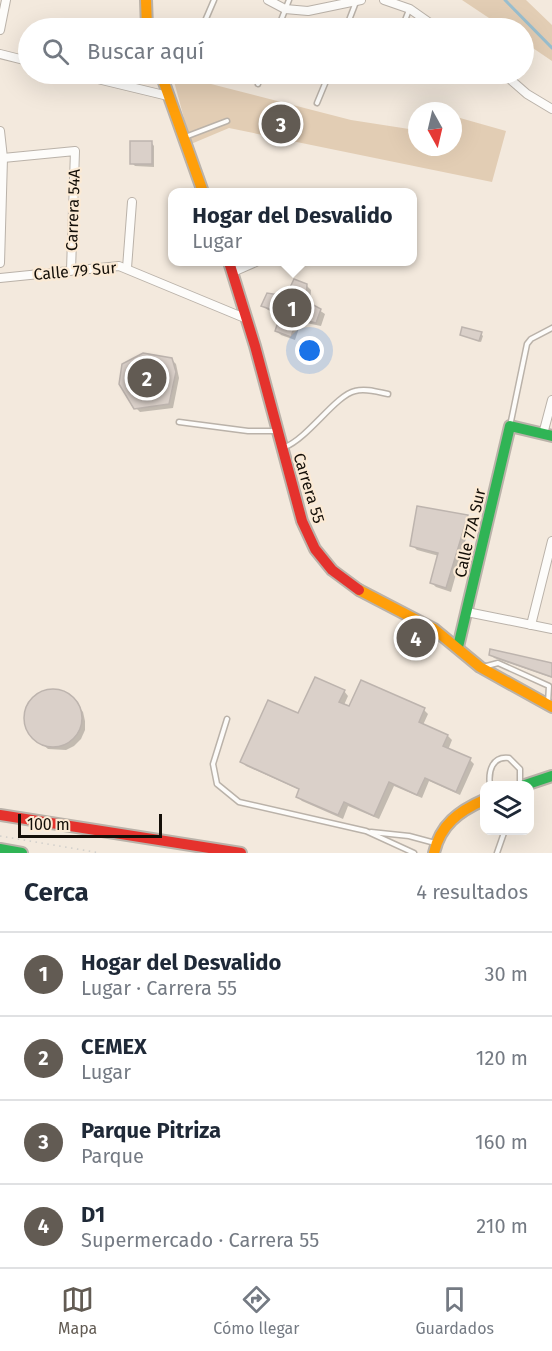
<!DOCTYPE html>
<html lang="es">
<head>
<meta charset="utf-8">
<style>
	:root { --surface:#fff; --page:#f2f2f3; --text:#1f2937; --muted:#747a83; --line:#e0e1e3; --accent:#625b53 }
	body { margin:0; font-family:"Fira Sans",sans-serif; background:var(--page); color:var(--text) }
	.controls { position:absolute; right:18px; bottom:18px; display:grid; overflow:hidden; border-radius:12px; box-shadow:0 6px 24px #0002 }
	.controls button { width:54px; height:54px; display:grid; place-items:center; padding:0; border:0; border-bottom:2px solid var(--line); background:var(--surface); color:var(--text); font:30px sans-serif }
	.compass { position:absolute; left:408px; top:102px; width:54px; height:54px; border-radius:50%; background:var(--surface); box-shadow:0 6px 24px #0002; rotate:172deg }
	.scale { position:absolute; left:18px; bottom:15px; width:144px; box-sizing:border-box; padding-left:6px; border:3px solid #140f08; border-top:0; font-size:16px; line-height:21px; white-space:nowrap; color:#140f08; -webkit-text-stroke:4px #fbead5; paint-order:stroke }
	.you { position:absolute; left:310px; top:351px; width:21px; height:21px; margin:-15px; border:4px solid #fff; border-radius:50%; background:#1a73e8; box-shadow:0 0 0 9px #1a73e833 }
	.badge { display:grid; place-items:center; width:39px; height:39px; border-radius:50%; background:var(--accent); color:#fff; font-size:20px; font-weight:700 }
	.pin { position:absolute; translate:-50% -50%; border:3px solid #fff; box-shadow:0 2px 6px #0006 }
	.popup { position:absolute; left:168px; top:188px; width:249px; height:78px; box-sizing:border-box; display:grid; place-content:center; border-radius:12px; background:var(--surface); filter:drop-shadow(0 2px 4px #0005); font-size:20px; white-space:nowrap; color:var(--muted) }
	.popup b { font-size:22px; color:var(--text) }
	.popup::after { content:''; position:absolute; left:50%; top:100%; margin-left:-12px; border:12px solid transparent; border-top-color:var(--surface) }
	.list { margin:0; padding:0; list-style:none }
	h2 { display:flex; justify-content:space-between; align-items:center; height:78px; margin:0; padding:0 24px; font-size:26px }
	h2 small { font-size:20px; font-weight:400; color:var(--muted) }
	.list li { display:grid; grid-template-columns:39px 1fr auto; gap:18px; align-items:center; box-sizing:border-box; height:84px; padding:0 24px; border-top:2px solid var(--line) }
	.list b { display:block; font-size:22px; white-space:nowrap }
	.list p { margin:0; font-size:20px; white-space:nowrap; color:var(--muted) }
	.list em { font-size:20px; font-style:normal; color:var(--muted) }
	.icon { flex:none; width:33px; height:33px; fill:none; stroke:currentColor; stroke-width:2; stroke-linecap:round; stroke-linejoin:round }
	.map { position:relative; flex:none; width:552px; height:853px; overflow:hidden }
	.search { position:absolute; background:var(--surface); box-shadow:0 6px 24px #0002; left:18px; right:18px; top:18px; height:66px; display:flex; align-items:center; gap:15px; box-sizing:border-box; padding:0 21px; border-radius:33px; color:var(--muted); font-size:22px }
	.sheet { height:414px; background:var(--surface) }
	nav { display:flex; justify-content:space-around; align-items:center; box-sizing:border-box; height:84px; border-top:2px solid var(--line); background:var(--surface); font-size:16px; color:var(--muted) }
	nav a { display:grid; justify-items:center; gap:3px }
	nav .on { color:var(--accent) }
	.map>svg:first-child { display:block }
</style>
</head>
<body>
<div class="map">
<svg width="552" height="853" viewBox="0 0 552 853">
	<rect width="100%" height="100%" fill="#f3e9dd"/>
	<g fill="#e2cdb4">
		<path d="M 462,0 L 526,0 L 552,25 L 552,61 L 524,42 L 524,28 L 504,28 Z"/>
		<path d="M 172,74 L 351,120 L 409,129 L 417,116 L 417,147 L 453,147 L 453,116 L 506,131 L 492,182 L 229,128 L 191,144 Z"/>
	</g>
	<g fill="#0003">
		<path d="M 151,142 L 154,146 L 154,167 L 135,166 L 132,163 Z"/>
		<path d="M 306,285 L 311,290 L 310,304 L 325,314 L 321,326 L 301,322 L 295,340 L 281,335 L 277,331 L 282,315 L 268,310 L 263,306 L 286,298 Z"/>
		<path d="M 481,334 L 483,336 L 481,342 L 461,335 Z"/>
		<path d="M 171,359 L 176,364 L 179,378 L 173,408 L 140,412 L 136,408 Z"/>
		<path d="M 467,516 L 471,521 L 451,592 L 436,587 L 431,582 L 439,556 L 417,550 L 412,545 Z"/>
		<path d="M 491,654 L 552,664 L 552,678 L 494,658 Z"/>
		<path d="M 56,691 L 72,699 L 77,704 L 83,712 L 85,721 L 85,730 L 81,739 L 74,746 L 66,750 L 48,749 L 35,738 L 30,733 L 26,716 L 32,700 L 48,692 Z"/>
		<path d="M 344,691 L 348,696 L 344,705 L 350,708 L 424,710 L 428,714 L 423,725 L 448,736 L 452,740 L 448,750 L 470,760 L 474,764 L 460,795 L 429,781 L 422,798 L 394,786 L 379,819 L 348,806 L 343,819 L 302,801 L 297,796 L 300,790 L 246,766 L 242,762 L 299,715 Z"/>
	</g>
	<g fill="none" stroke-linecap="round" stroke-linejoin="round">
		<path stroke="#99bece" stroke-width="3" d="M 505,0 L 552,48"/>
	</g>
	<g fill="#dad0c9" stroke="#bdb4ae" stroke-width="1.5">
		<rect x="130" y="141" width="22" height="23"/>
		<path d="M 294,279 L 307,284 L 306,301 L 321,309 L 316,323 L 297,318 L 291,337 L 275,331 L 281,313 L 261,306 L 267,293 L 286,296 Z"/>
		<path d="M 462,327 L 482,332 L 479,341 L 460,335 Z"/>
		<path d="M 143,353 L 172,358 L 176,372 L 169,404 L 134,409 L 119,384 L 122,364 Z"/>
		<path d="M 417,506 L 468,515 L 446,588 L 430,583 L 438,553 L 410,546 Z"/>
		<path d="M 490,649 L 552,663 L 552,677 L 489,655 Z"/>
		<path d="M 315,677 L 345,690 L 339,702 L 349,706 L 361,680 L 425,708 L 419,722 L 448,735 L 443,746 L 471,758 L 456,792 L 425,778 L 417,795 L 389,782 L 374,816 L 344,802 L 338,815 L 296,797 L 299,789 L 240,762 L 268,700 L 298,713 Z"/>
		<circle cx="53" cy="718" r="29"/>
	</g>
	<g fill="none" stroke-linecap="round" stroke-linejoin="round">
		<defs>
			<g id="lane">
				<path d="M 202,28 L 214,0"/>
				<path d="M 278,28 L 289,0"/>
				<path d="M 346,28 L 356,2"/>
				<path d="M 402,28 L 409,10"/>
				<path d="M 258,84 L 261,74"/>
				<path d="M 317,103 L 329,74"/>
				<path d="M 185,137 L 227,121"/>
				<path d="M 179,422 L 248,431 L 276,431"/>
				<path d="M 510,426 L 527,344 L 531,339 L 552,328"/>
				<path d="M 285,447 C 308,438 336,395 355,391 C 366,388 378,392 388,394"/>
				<path d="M 483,667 L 498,663 L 549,686 L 548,703"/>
				<path d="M 227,719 L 213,764 L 217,784 L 239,802 L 366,831 L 414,853"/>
				<path d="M 490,786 C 488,771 492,756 509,758 L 520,769 L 520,785"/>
				<path d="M 371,832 L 409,836 L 435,843"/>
				<path d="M 497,853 L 505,830"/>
			</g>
			<g id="street">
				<path d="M 268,0 L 285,9 L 308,11 L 361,0"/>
				<path d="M 384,0 L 410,9 L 437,28"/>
				<path d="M 0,30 L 6,0"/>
				<path d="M 0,54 L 28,61"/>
				<path d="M 77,74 L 168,96"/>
				<path d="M 504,74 L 527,94 L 552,109"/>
				<path d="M 0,131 L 3,158 L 0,263"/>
				<path d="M 3,158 L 75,151 L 71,270"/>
				<path d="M 127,268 L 132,202"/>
				<path d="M 233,272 L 256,262"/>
				<path d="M 0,278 L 119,266 L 247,319"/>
				<path d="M 543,434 L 552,400"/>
				<path d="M 467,612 L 552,629"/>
				<path d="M 531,625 L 552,541"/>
			</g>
			<g id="fast">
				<path d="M 458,647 L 510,426 L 552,436"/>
				<path d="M 522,786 L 552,776"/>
				<path d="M 0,849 L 22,853"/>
			</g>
			<g id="slow">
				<path d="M 146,0 L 147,28"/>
				<path d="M 161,74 L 203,192"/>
				<path d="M 359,590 L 434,629 L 480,667 L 552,707"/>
				<path d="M 434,853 C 440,825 459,811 484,800"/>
			</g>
			<g id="jam">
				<path d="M 229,262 L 255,346 L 302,521 L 315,549 L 332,570 L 359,590"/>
				<path d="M 0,815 L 241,853"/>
			</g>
		</defs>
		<use href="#lane" stroke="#bab2a9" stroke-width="7"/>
		<use href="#street" stroke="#bab2a9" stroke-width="10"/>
		<use href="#fast" stroke="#bab2a9" stroke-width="14"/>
		<use href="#slow" stroke="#bab2a9" stroke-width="14"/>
		<use href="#jam" stroke="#bab2a9" stroke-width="14"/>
		<path stroke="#d1cfcb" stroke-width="1.5" stroke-dasharray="1.5 4.5" stroke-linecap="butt" d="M 0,836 L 100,853"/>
		<use href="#lane" stroke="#fdfcfa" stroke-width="4"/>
		<use href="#street" stroke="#fdfcfa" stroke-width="8"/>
		<use href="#fast" stroke="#30b455" stroke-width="10"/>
		<use href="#slow" stroke="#ff9f0a" stroke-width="10"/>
		<use href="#jam" stroke="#e5322d" stroke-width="10"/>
	</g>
	<g text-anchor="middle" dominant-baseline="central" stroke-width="4.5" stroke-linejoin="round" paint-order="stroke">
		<g font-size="16" fill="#140f08" stroke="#fbead5">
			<text transform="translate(73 210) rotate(-88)">Carrera 54A</text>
			<text transform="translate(75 271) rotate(-5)">Calle 79 Sur</text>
			<text transform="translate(309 488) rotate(73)">Carrera 55</text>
			<text transform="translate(470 533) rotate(-77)">Calle 77A Sur</text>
		</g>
	</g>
</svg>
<div class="controls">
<button><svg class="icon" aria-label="layers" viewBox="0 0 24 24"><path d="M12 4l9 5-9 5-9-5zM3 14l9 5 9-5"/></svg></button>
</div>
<svg class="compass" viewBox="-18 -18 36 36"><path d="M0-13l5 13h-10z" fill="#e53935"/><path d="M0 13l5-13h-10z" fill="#747a83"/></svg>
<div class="scale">100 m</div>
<div class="you"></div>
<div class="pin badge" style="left:292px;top:308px">1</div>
<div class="popup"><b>Hogar del Desvalido</b>Lugar</div>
<div class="pin badge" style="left:147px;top:378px">2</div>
<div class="pin badge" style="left:281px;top:124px">3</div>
<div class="pin badge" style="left:416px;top:638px">4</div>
<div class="search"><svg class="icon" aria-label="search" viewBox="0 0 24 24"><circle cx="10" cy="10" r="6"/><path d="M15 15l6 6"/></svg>Buscar aquí</div>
</div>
<section class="sheet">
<h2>Cerca<small>4 resultados</small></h2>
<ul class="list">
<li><span class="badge">1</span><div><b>Hogar del Desvalido</b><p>Lugar · Carrera 55</p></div><em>30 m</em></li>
<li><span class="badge">2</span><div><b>CEMEX</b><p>Lugar</p></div><em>120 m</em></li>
<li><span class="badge">3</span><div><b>Parque Pitriza</b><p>Parque</p></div><em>160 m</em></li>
<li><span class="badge">4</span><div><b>D1</b><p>Supermercado · Carrera 55</p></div><em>210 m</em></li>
</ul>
</section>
<nav>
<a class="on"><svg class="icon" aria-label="map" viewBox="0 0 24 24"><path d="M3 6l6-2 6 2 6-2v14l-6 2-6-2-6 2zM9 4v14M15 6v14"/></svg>Mapa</a>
<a><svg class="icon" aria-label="directions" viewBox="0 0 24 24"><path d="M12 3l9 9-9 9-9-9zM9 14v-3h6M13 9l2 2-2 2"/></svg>Cómo llegar</a>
<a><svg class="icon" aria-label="saved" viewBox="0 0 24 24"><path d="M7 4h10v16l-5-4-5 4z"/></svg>Guardados</a>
</nav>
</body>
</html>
